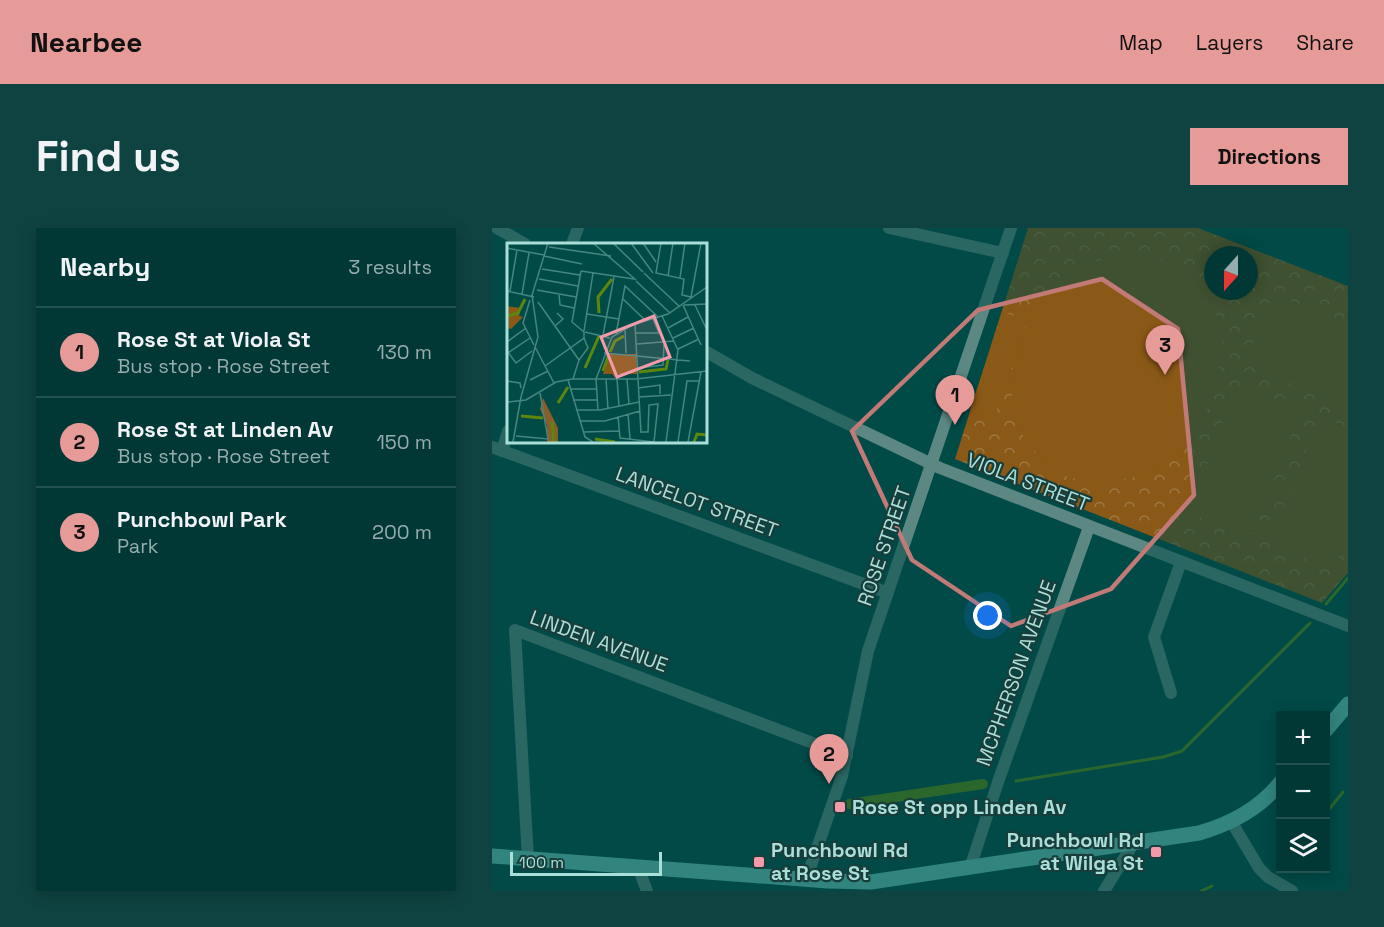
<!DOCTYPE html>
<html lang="en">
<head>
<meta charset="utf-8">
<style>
	:root { --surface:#013835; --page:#0f4341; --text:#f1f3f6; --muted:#96acad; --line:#235250; --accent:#e69b98 }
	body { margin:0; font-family:"Space Grotesk",sans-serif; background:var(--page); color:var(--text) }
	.controls { position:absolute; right:18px; bottom:18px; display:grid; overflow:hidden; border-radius:0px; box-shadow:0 3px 15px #0003 }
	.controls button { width:54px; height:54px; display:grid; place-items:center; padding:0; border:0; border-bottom:2px solid var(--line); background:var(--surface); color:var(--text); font:30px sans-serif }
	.compass { position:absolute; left:712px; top:18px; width:54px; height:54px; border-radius:50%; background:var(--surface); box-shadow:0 3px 15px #0003; rotate:201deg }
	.scale { position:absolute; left:18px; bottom:15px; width:152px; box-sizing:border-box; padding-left:6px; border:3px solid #aaded8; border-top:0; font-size:16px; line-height:21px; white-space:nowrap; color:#aaded8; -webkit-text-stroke:4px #183d3a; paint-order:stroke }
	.you { position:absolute; left:496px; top:388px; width:21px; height:21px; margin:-15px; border:4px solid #fff; border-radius:50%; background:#1a73e8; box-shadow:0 0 0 9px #1a73e833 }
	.badge { display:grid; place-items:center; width:39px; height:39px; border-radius:50%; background:var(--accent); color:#111; font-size:20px; font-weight:700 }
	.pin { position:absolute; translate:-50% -50px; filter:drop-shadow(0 2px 3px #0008) }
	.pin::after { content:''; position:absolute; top:32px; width:21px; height:18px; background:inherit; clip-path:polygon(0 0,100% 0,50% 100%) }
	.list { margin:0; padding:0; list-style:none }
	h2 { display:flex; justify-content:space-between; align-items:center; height:78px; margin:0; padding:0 24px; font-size:26px }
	h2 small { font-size:20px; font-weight:400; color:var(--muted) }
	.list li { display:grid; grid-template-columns:39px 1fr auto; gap:18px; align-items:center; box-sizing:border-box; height:90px; padding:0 24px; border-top:2px solid var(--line) }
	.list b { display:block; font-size:22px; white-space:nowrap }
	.list p { margin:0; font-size:20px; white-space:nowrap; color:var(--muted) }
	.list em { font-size:20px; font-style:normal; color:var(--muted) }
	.icon { flex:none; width:33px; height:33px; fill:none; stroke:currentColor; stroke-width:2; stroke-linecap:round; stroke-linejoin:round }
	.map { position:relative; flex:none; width:856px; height:663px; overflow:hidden; border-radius:0px }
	header { display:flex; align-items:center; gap:36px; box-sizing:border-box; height:84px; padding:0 30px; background:var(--accent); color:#111 }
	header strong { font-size:28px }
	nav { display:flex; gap:33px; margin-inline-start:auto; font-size:21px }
	.intro { display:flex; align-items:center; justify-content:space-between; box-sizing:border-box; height:144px; padding:0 36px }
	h1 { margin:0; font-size:42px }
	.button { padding:15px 27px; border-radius:0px; background:var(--accent); color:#111; font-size:21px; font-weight:700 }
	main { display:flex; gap:36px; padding:0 36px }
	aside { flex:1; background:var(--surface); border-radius:0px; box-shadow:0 3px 15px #0003 }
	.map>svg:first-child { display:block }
</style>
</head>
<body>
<header>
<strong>Nearbee</strong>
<nav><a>Map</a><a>Layers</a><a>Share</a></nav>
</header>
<div class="intro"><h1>Find us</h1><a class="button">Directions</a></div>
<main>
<aside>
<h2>Nearby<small>3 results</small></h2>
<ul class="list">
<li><span class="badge">1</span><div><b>Rose St at Viola St</b><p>Bus stop · Rose Street</p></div><em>130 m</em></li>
<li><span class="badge">2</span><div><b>Rose St at Linden Av</b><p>Bus stop · Rose Street</p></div><em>150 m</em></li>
<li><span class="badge">3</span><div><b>Punchbowl Park</b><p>Park</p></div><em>200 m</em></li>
</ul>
</aside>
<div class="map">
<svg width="856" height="663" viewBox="0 0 856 663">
	<defs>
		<pattern id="park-crowns" width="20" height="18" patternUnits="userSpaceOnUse" patternTransform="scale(1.5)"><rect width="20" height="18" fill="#8b5917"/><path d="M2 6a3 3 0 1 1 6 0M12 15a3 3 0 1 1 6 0" fill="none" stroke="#9d7843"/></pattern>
	</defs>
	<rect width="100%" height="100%" fill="#014b47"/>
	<path fill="url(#park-crowns)" fill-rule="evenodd" d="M 536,0 L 706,0 L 856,58 L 856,345 L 830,375 L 463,231 ZM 721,27 L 757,27 L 757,63 L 721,63 Z"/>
	<g fill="#8b5917">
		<path d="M 644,27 C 660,30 684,33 696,43 C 711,55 729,93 730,112 C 731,142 714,196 693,218 C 665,250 611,263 571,247 C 560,242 551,233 543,224 C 525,203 515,175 523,148 L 519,146 C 527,123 533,98 544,76 C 561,40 608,29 644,27 Z"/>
		<path d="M 780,66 L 856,95 L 856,177 L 753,137 Z"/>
		<path d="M 511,84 L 536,92 L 502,190 L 478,182 Z"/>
		<path d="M 745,157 L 809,182 L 760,309 L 697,285 Z"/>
		<path d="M 827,189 L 856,200 L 856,303 L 842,341 L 778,316 Z"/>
	</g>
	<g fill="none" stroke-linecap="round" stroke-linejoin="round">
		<g stroke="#5d870c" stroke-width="3">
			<path d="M 834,376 L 856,350"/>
			<path d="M 524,553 L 671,529 L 690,523 L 818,395"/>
			<path d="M 834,585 L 851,564"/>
			<path d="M 709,663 L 720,658"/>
		</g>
		<path stroke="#5d870c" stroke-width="10" d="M 357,576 L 491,556"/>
		<g stroke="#5c8783" stroke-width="12">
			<path d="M 5,0 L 33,16"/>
			<path d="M 397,0 L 511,25"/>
			<path d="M 80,16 L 86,0"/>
			<path d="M 213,123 L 260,150 L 448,240 L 856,398"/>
			<path d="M 0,219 L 396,365"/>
			<path d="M 10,223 L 16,203"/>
			<path d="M 679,465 L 662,409 L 689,334"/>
			<path d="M 739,593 L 767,640 L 776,649 L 800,663"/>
			<path d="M 36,631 L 23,402 L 355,528"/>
			<path d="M 146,639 L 155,663"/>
			<path d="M 478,640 L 506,554 L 597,299"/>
			<path d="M 314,652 L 350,548 L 376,423 L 519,0"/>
			<path d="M 612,663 L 641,616"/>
		</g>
		<g stroke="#6dccc4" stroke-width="15">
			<path d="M 834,502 L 856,476"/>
			<path d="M 0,628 L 336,653 L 379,654 L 707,605 C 738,596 768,580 788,555"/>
		</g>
	</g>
	<path d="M0 0H856V663H0ZM 610,51 L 686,101 L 702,267 L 619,361 L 519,398 L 420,332 L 360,203 L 486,82 Z" fill="#014b47" fill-opacity=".55" fill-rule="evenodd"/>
	<path fill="none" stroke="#c27a77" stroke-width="4.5" stroke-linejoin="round" d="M 610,51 L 686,101 L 702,267 L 619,361 L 519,398 L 420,332 L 360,203 L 486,82 Z"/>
	<g fill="#f39aaa" stroke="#183d3a" stroke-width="2">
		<rect x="342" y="573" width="12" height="12" rx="3"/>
		<rect x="658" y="618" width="12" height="12" rx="3"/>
		<rect x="261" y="628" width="12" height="12" rx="3"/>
	</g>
	<g text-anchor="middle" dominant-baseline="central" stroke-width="4.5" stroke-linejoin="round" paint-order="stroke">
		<g font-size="20" fill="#aaded8" stroke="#183d3a">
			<text transform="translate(536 254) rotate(21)">VIOLA STREET</text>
			<text transform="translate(205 274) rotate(20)">LANCELOT STREET</text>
			<text transform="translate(392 318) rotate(-71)">ROSE STREET</text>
			<text transform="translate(107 413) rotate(20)">LINDEN AVENUE</text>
			<text transform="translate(524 445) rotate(-70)">MCPHERSON AVENUE</text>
		</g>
		<g font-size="20" font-weight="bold" fill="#aaded8" stroke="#183d3a" text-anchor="start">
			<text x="360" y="579">Rose St opp Linden Av</text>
			<text x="652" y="612" text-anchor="end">Punchbowl Rd<tspan x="652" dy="23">at Wilga St</tspan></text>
			<text x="279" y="622">Punchbowl Rd<tspan x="279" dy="23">at Rose St</tspan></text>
		</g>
	</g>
	<g transform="translate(15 15)">
		<rect width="200" height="200" fill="#014b47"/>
		<path d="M 36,155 L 51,185 L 51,199 L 40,199 L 40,182 L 33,166 Z" fill="#895e2b"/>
		<path d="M 0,63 L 14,65 L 12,73 L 16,74 L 4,86 L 0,85 ZM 103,111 L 129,111 L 130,131 L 108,131 L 108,135 L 105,131 L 96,131 Z" fill="#8b5917"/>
		<path fill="none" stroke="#5d870c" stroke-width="3" d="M 92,70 L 91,54 L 105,36M 0,73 L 11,70 L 18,56M 103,109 L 108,98 L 117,93M 78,125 L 92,93M 96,128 L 102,111M 132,129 L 159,126 L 161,117M 51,160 L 61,144M 14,173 L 36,175M 45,179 L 47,199M 88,196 L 108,199M 187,199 L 190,191 L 200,192"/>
		<path fill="none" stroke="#458681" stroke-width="1.5" d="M 86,0 L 129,37M 106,0 L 136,29M 124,0 L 146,30M 136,0 L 149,19M 154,0 L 149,30 L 177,36 L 175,52 L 184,54 L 194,0M 42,4 L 104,13M 0,5 L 37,12M 37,13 L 75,21M 35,26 L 73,32M 74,28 L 65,79 L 77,89M 74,28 L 127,36M 137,30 L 173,64M 161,33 L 166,0M 173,35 L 178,0M 32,36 L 71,43M 129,38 L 163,70M 30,47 L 69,54M 0,48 L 27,54M 3,48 L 10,7M 15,51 L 22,10M 52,51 L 53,62 L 67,65M 116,56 L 139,78M 23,57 L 16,80 L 27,102M 31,59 L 72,117 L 66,136M 176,62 L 194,102M 177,62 L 200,61M 188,62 L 200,87M 80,71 L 112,76M 155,73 L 171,107 L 159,199M 128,81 L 131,136M 48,83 L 56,76 L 50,70M 161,85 L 181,74M 118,86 L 119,110M 77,88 L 86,30M 78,89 L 103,95M 128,90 L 152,90 L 146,76M 109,91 L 118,43 L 151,74M 96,92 L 107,34M 166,95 L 187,85M 0,99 L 19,85M 130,101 L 167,98M 28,104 L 47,140M 171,106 L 192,96M 0,108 L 9,120 L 25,108M 1,110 L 23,95M 97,110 L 183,118M 72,117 L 81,105 L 77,95M 38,123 L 77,95 L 77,89M 131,125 L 156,122 L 157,101M 89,136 L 91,167M 89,136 L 105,94 L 125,82 L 161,71 L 200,44M 99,136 L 101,166M 110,136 L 112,163M 120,136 L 122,161M 131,136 L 134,190M 23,137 L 41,128M 61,137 L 78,194 L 86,199M 0,138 L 13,140 L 14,145M 131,145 L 153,142 L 153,151M 63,146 L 89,146M 132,154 L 164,152M 66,157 L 90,157M 0,159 L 19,157 L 49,139 L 65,136 L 129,136 L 200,128M 70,167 L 93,167 L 132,159M 121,171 L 123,196M 111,173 L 113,195 L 147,199 L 151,161 L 142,162 L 141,189 L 134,189M 73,178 L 98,178 L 133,168M 76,189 L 112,188M 9,193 L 41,196 L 33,150M 6,199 L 14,154 L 31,94 L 25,52 L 41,0M 171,199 L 180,138 L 192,138M 181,199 L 194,129"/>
		<path fill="#f39aaa" fill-opacity="0.15" stroke="#f39aaa" stroke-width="3" d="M 147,73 L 163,114 L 110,134 L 94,94 Z"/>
		<rect width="200" height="200" fill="none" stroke="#aaded8" stroke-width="3"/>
	</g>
</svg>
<div class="controls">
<button>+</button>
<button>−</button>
<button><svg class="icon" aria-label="layers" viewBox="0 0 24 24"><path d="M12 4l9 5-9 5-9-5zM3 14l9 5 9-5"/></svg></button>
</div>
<svg class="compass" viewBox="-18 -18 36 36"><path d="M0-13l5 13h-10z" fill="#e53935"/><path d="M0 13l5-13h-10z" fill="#96acad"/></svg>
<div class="scale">100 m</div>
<div class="you"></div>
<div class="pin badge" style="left:463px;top:197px">1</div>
<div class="pin badge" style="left:337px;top:556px">2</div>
<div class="pin badge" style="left:673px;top:147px">3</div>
</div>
</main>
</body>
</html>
